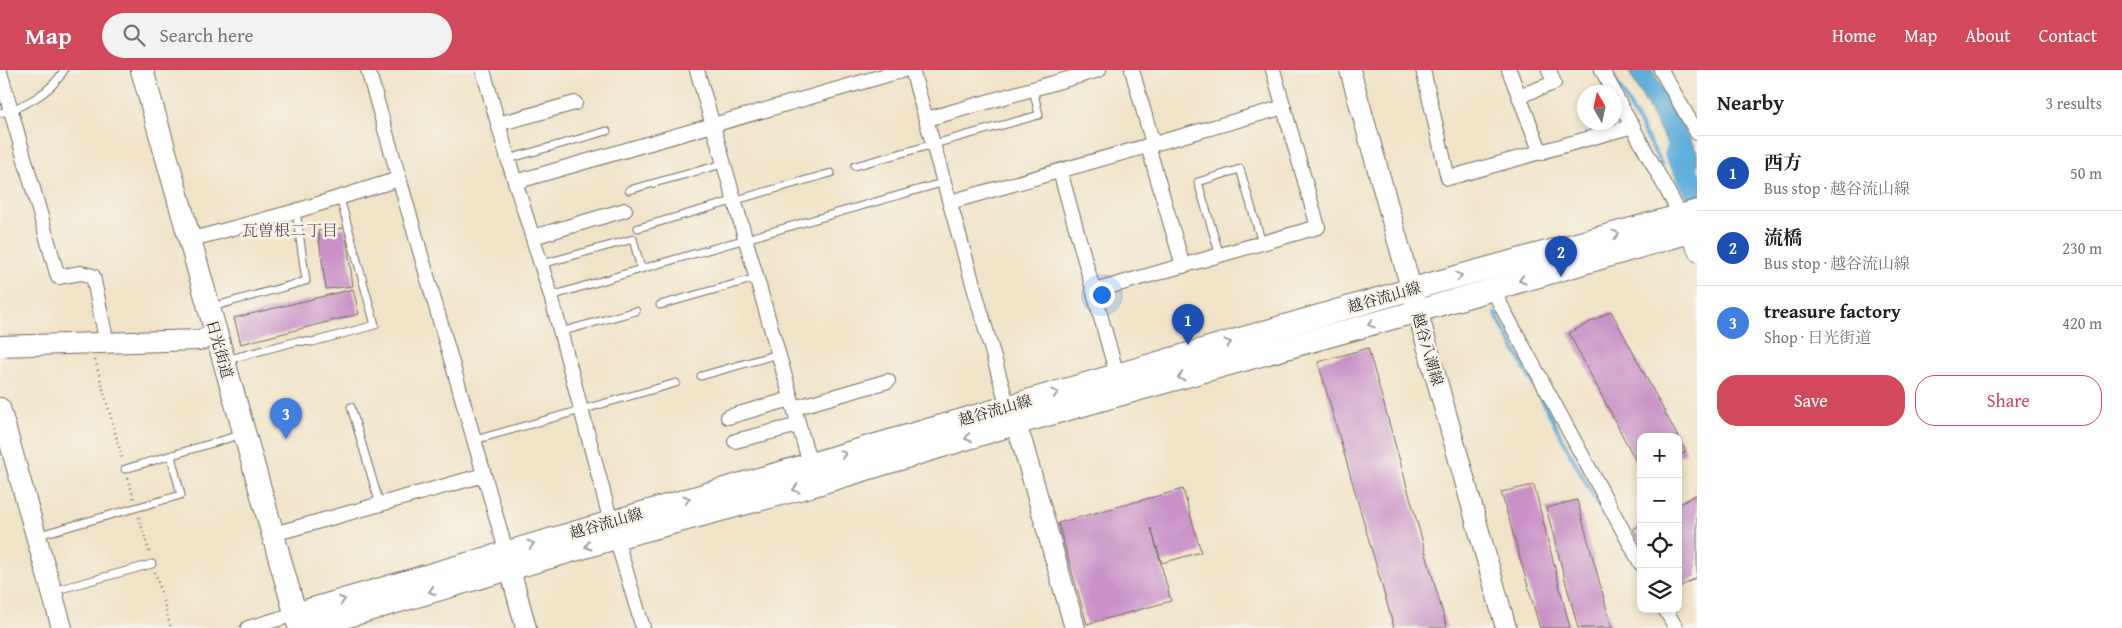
<!DOCTYPE html>
<html lang="en">
<head>
<meta charset="utf-8">
<style>
	:root { --surface:#fff; --page:#f2f2f2; --text:#222; --muted:#767676; --line:#e0e0e0; --accent:#d1495b }
	body { margin:0; font-family:"Gentium Book Plus","Noto Serif JP",serif; background:var(--page); color:var(--text) }
	.controls { position:absolute; right:15px; bottom:15px; display:grid; overflow:hidden; border-radius:10px; box-shadow:0 2px 8px #0003 }
	.controls button { width:45px; height:45px; display:grid; place-items:center; padding:0; border:0; border-bottom:1px solid var(--line); background:var(--surface); color:var(--text); font:25px sans-serif }
	.compass { position:absolute; left:1577px; top:15px; width:45px; height:45px; border-radius:50%; background:var(--surface); box-shadow:0 2px 8px #0003; rotate:351deg }
	.you { position:absolute; left:1101px; top:224px; width:18px; height:18px; margin:-12px; border:4px solid #fff; border-radius:50%; background:#1a73e8; box-shadow:0 0 0 8px #1a73e833 }
	.badge { display:grid; place-items:center; width:32px; height:32px; border-radius:50%; background:var(--accent); color:#fff; font-size:16px; font-weight:700 }
	.pin { position:absolute; translate:-50% -41px; filter:drop-shadow(0 1px 2px #0008) }
	.pin::after { content:''; position:absolute; top:26px; width:18px; height:15px; background:inherit; clip-path:polygon(0 0,100% 0,50% 100%) }
	.list { margin:0; padding:0; list-style:none }
	h2 { display:flex; justify-content:space-between; align-items:center; height:65px; margin:0; padding:0 20px; font-size:21px }
	h2 small { font-size:16px; font-weight:400; color:var(--muted) }
	.list li { display:grid; grid-template-columns:32px 1fr auto; gap:15px; align-items:center; box-sizing:border-box; height:75px; padding:0 20px; border-top:1px solid var(--line) }
	.list b { display:block; font-size:19px; white-space:nowrap }
	.list p { margin:0; font-size:16px; white-space:nowrap; color:var(--muted) }
	.list em { font-size:16px; font-style:normal; color:var(--muted) }
	.actions { display:flex; gap:10px; padding:15px 20px }
	.actions a { flex:1; padding:11px 0; border:1px solid var(--accent); border-radius:20px; text-align:center; font-size:18px; color:var(--accent) }
	.actions .main { background:var(--accent); color:#fff }
	.icon { flex:none; width:28px; height:28px; fill:none; stroke:currentColor; stroke-width:2; stroke-linecap:round; stroke-linejoin:round }
	.map { position:relative; flex:none; width:1697px; height:558px; overflow:hidden }
	header { display:flex; align-items:center; gap:30px; box-sizing:border-box; height:70px; padding:0 25px; background:var(--accent); color:#fff }
	header strong { font-size:24px }
	nav { display:flex; gap:28px; margin-inline-start:auto; font-size:18px }
	.search { width:350px; height:45px; background:var(--page); display:flex; align-items:center; gap:12px; box-sizing:border-box; padding:0 18px; border-radius:28px; color:var(--muted); font-size:19px }
	main { display:flex }
	aside { flex:1; background:var(--surface) }
	.map>svg:first-child { display:block }
</style>
</head>
<body>
<header>
<strong>Map</strong>
<div class="search"><svg class="icon" aria-label="search" viewBox="0 0 24 24"><circle cx="10" cy="10" r="6"/><path d="M15 15l6 6"/></svg>Search here</div>
<nav><a>Home</a><a>Map</a><a>About</a><a>Contact</a></nav>
</header>
<main>
<div class="map">
<svg width="1697" height="558" viewBox="0 0 1697 558">
	<rect width="100%" height="100%" fill="#f7f3e8"/>
	<filter id="ink" filterUnits="userSpaceOnUse"><feTurbulence type="fractalNoise" baseFrequency=".02" numOctaves="2"/><feDisplacementMap in="SourceGraphic" scale="10" xChannelSelector="R" yChannelSelector="G"/><feConvolveMatrix kernelMatrix="1 2 1 2 8 2 1 2 1" color-interpolation-filters="sRGB"/></filter>
	<filter id="wash" filterUnits="userSpaceOnUse"><feTurbulence type="fractalNoise" baseFrequency=".0096" numOctaves="4" result="noise"/><feDisplacementMap in="SourceGraphic" scale="20" xChannelSelector="R" yChannelSelector="G"/><feGaussianBlur stdDeviation="1.12" result="paint"/><feColorMatrix in="noise" values="0 0 0 0 0 0 0 0 0 0 0 0 0 0 0 0 0 1.4 0 .05"/><feComposite in="paint" operator="in"/></filter>
	<g filter="url(#wash)">
		<rect width="100%" height="100%" fill="#f1e3c7"/>
		<path fill="#60afda" stroke="#466d82" d="M 1628,0 L 1652,0 L 1697,82 L 1697,111 L 1687,112 L 1679,101 L 1677,92 Z"/>
		<g fill="none" stroke-linecap="round" stroke-linejoin="round">
			<g stroke="#60afda" stroke-width="4">
				<path d="M 1610,0 L 1662,95"/>
				<path d="M 1495,243 L 1599,437"/>
			</g>
			<path stroke="#60afda" stroke-width="24" d="M 1676,83 L 1697,122"/>
		</g>
		<g id="blocks">
			<g fill="#c991c8">
				<path d="M 345,158 L 353,216 L 326,219 L 318,161 Z"/>
				<path d="M 353,219 L 359,244 L 241,274 L 234,248 Z"/>
				<path d="M 1611,241 L 1678,367 L 1641,367 L 1641,401 L 1569,263 Z"/>
				<path d="M 1368,278 L 1447,558 L 1394,558 L 1318,292 Z"/>
				<path d="M 1678,367 L 1686,382 L 1678,386 Z"/>
				<path d="M 1534,415 L 1570,558 L 1540,558 L 1501,422 Z"/>
				<path d="M 1183,419 L 1201,482 L 1162,493 L 1151,458 L 1171,531 L 1087,554 L 1058,453 Z"/>
				<path d="M 1697,424 L 1697,507 L 1678,518 L 1678,435 Z"/>
				<path d="M 1577,430 L 1612,558 L 1578,558 L 1546,438 Z"/>
				<path d="M 1641,455 L 1641,473 L 1633,459 Z"/>
			</g>
		</g>
	</g>
	<g filter="url(#ink)">
		<use href="#blocks" fill-opacity="0" stroke="#706b62" stroke-width="1"/>
		<g fill="none" stroke-linecap="round" stroke-linejoin="round">
			<defs>
				<g id="lane">
					<path d="M 0,43 C 24,37 52,22 64,0"/>
					<path d="M 508,89 L 607,61"/>
					<path d="M 855,96 L 1039,45 L 1033,19"/>
					<path d="M 629,120 L 723,94"/>
					<path d="M 638,158 L 831,103"/>
					<path d="M 1220,186 L 1198,112 L 1240,99 L 1262,173"/>
					<path d="M 542,194 L 633,169 L 641,199 L 551,226"/>
					<path d="M 641,199 L 945,112"/>
					<path d="M 660,235 L 756,208"/>
					<path d="M 212,237 L 306,211 L 296,141"/>
					<path d="M 560,262 L 636,241"/>
					<path d="M 226,290 L 298,271 L 313,272 L 375,255 L 340,128"/>
					<path d="M 701,306 L 778,284"/>
					<path d="M 351,337 L 380,435"/>
					<path d="M 475,370 L 676,313"/>
					<path d="M 125,399 L 243,364"/>
					<path d="M 39,465 L 181,425 L 171,386"/>
					<path d="M 53,521 L 152,494"/>
				</g>
				<g id="street">
					<path d="M 368,0 L 508,488"/>
					<path d="M 483,0 L 508,89 L 551,226 L 611,452"/>
					<path d="M 697,0 L 810,394"/>
					<path d="M 912,0 L 1008,337"/>
					<path d="M 1132,0 L 1153,74"/>
					<path d="M 1423,0 L 1448,108 L 1633,56"/>
					<path d="M 1509,0 L 1541,83"/>
					<path d="M 1602,0 L 1614,22"/>
					<path d="M 1661,0 L 1697,63"/>
					<path d="M 0,2 L 58,207 L 81,203 L 93,206 L 107,274"/>
					<path d="M 1614,23 L 1681,146"/>
					<path d="M 1519,26 L 1554,13 L 1549,0"/>
					<path d="M 927,49 L 1099,0"/>
					<path d="M 498,54 L 575,33"/>
					<path d="M 1148,76 L 1183,196"/>
					<path d="M 1060,101 L 1117,305"/>
					<path d="M 515,112 L 904,0"/>
					<path d="M 950,132 L 1284,37"/>
					<path d="M 1686,163 L 1697,184"/>
					<path d="M 533,167 L 625,140"/>
					<path d="M 189,170 L 296,141 L 399,109"/>
					<path d="M 1492,219 L 1641,494"/>
					<path d="M 1094,221 L 1318,157 L 1273,0"/>
					<path d="M 794,338 L 888,311"/>
					<path d="M 728,347 L 791,329"/>
					<path d="M 735,371 L 799,355"/>
					<path d="M 271,464 L 288,460 L 484,405"/>
					<path d="M 616,468 L 643,558"/>
					<path d="M 1665,539 L 1676,558"/>
					<path d="M 248,558 L 295,544"/>
				</g>
				<g id="secondary">
					<path d="M 1350,0 L 1506,558"/>
					<path d="M 0,276 L 199,270 L 216,266"/>
					<path d="M 0,338 L 62,558"/>
					<path d="M 1009,338 L 1022,372 L 1075,558"/>
					<path d="M 510,499 L 526,558"/>
				</g>
				<g id="primary">
					<path d="M 142,0 L 299,557"/>
					<path d="M 295,544 L 1412,219 L 1697,141"/>
					<path d="M 307,558 L 616,468 L 814,415 L 1015,354 L 1418,241 L 1697,160"/>
				</g>
			</defs>
			<use href="#lane" stroke="#706b62" stroke-width="9"/>
			<use href="#street" stroke="#706b62" stroke-width="16"/>
			<use href="#secondary" stroke="#706b62" stroke-width="22"/>
			<use href="#primary" stroke="#706b62" stroke-width="24"/>
			<g stroke="#706b62" stroke-width="2.5" stroke-dasharray="1 4" stroke-linecap="butt">
				<path d="M 95,290 L 123,391"/>
				<path d="M 128,408 L 134,429"/>
				<path d="M 139,447 L 150,485"/>
				<path d="M 155,502 L 171,558"/>
			</g>
			<use href="#lane" stroke="#fff" stroke-width="7"/>
			<use href="#street" stroke="#fff" stroke-width="14"/>
			<use href="#secondary" stroke="#fff" stroke-width="20"/>
			<use href="#primary" stroke="#fff" stroke-width="22"/>
		</g>
		<defs><path id="oneway-chevron" d="M-2-3.5L2.5 0L-2 3.5" fill="none" stroke-width="1.6" stroke-linecap="round" stroke-linejoin="round" transform="scale(1.25)"/></defs>
		<g stroke="#a0a0a0">
			<use href="#oneway-chevron" transform="translate(1616 164) rotate(-15)"/>
			<use href="#oneway-chevron" transform="translate(1459 206) rotate(-15)"/>
			<use href="#oneway-chevron" transform="translate(1522 210) rotate(164)"/>
			<use href="#oneway-chevron" transform="translate(1371 254) rotate(164)"/>
			<use href="#oneway-chevron" transform="translate(1228 273) rotate(-16)"/>
			<use href="#oneway-chevron" transform="translate(1181 307) rotate(164)"/>
			<use href="#oneway-chevron" transform="translate(1055 323) rotate(-16)"/>
			<use href="#oneway-chevron" transform="translate(968 368) rotate(163)"/>
			<use href="#oneway-chevron" transform="translate(843 384) rotate(-16)"/>
			<use href="#oneway-chevron" transform="translate(796 419) rotate(165)"/>
			<use href="#oneway-chevron" transform="translate(687 429) rotate(-16)"/>
			<use href="#oneway-chevron" transform="translate(531 474) rotate(-16)"/>
			<use href="#oneway-chevron" transform="translate(588 476) rotate(164)"/>
			<use href="#oneway-chevron" transform="translate(432 521) rotate(164)"/>
			<use href="#oneway-chevron" transform="translate(342 530) rotate(-17)"/>
		</g>
	</g>
	<g text-anchor="middle" dominant-baseline="central" stroke-width="5" stroke-linejoin="round" paint-order="stroke">
		<g font-size="15" fill="#2b2b2b" stroke="#f7f3e8">
			<text transform="translate(1384 227) rotate(-16)">越谷流山線</text>
			<text transform="translate(220 279) rotate(74)">日光街道</text>
			<text transform="translate(1428 279) rotate(74)">越谷八潮線</text>
			<text transform="translate(995 340) rotate(-16)">越谷流山線</text>
			<text transform="translate(606 453) rotate(-16)">越谷流山線</text>
		</g>
		<g font-size="16" fill="#624f62" stroke="#f7f3e8">
			<text x="290" y="160">瓦曽根二丁目</text>
		</g>
	</g>
</svg>
<div class="controls">
<button>+</button>
<button>−</button>
<button><svg class="icon" aria-label="locate" viewBox="0 0 24 24"><circle cx="12" cy="12" r="6"/><path d="M12 2v4M12 18v4M2 12h4M18 12h4"/></svg></button>
<button><svg class="icon" aria-label="layers" viewBox="0 0 24 24"><path d="M12 4l9 5-9 5-9-5zM3 14l9 5 9-5"/></svg></button>
</div>
<svg class="compass" viewBox="-18 -18 36 36"><path d="M0-13l5 13h-10z" fill="#e53935"/><path d="M0 13l5-13h-10z" fill="#767676"/></svg>
<div class="you"></div>
<div class="pin badge" style="left:1188px;top:275px;background:#1a4fb4">1</div>
<div class="pin badge" style="left:1561px;top:207px;background:#1a4fb4">2</div>
<div class="pin badge" style="left:286px;top:369px;background:#3f7fe0">3</div>
</div>
<aside>
<h2>Nearby<small>3 results</small></h2>
<ul class="list">
<li><span class="badge" style="background:#1a4fb4">1</span><div><b>西方</b><p>Bus stop · 越谷流山線</p></div><em>50 m</em></li>
<li><span class="badge" style="background:#1a4fb4">2</span><div><b>流橋</b><p>Bus stop · 越谷流山線</p></div><em>230 m</em></li>
<li><span class="badge" style="background:#3f7fe0">3</span><div><b>treasure factory</b><p>Shop · 日光街道</p></div><em>420 m</em></li>
</ul>
<div class="actions"><a class="main">Save</a><a>Share</a></div>
</aside>
</main>
</body>
</html>
